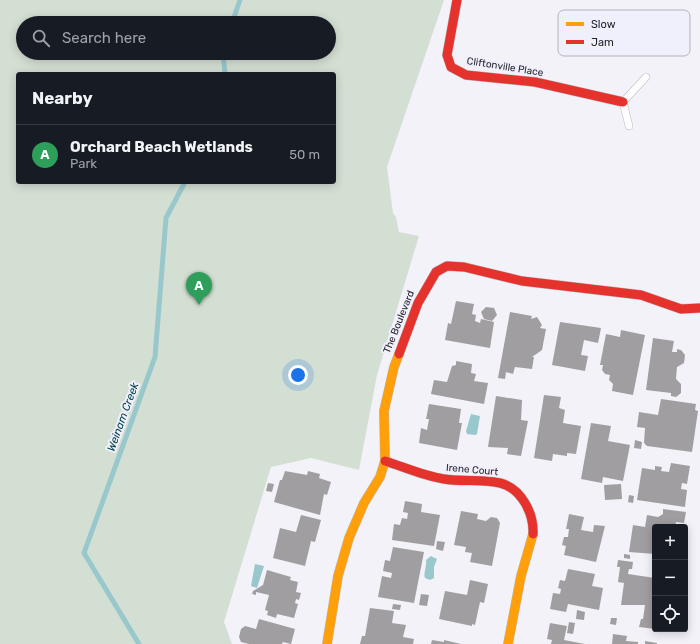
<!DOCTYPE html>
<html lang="en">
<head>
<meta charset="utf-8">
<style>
	:root { --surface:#171b24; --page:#242831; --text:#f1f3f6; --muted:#9ea1a6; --line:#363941; --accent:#6c6c72 }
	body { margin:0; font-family:Rubik,sans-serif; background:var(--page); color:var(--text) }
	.controls { position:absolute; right:12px; bottom:12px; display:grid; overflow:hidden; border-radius:4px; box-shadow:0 2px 10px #0003 }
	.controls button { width:36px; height:36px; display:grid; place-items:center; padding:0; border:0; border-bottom:1px solid var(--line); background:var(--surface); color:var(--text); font:20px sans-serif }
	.you { position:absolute; left:298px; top:375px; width:14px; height:14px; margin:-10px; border:3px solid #fff; border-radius:50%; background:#1a73e8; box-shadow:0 0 0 6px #1a73e833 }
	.badge { display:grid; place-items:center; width:26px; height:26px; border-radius:50%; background:var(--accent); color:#fff; font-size:13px; font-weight:700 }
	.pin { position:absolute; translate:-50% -33px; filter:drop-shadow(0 1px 2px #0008) }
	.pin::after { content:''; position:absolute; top:21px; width:14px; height:12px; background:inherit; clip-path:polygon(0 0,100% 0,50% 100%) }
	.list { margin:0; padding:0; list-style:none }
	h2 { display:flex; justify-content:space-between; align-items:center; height:52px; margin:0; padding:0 16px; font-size:17px }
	h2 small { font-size:13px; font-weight:400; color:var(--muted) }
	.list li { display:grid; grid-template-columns:26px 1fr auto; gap:12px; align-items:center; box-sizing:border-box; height:60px; padding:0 16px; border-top:1px solid var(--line) }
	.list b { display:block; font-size:15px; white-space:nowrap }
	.list p { margin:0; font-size:13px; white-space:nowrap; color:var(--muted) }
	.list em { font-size:13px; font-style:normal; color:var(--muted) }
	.icon { flex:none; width:22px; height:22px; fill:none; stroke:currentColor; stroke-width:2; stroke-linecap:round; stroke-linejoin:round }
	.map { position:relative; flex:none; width:700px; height:644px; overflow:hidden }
	.search { position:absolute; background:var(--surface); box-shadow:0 2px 10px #0003; left:16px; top:16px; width:320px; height:44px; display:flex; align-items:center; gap:10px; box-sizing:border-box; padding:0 14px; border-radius:22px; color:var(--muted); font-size:15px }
	.panel { position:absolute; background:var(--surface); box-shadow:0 2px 10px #0003; left:16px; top:72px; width:320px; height:112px; border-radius:4px }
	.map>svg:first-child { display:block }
</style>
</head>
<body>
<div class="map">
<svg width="700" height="644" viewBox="0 0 700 644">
	<rect width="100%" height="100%" fill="#f3f2f9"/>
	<path fill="#d4dfd3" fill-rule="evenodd" d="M 0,0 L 444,0 L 387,167 L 393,213 L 396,217 L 399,232 L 419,236 L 377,375 L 359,470 L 311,458 L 271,467 L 224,622 L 232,644 L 0,644 ZM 23,23 L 329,23 L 329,53 L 23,53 ZM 18,74 L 334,74 L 334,182 L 18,182 Z"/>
	<g fill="#99c8cc">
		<path d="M 471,414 L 480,416 L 477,434 L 475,435 L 467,434 L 466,431 Z"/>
		<path d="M 431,556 L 437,559 L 434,567 L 434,578 L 430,580 L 425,578 C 423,574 427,566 426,560 Z"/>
		<path d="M 255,564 L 264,566 L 257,588 L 251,586 Z"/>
	</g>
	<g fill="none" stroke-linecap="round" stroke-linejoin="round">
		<g stroke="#99c8cc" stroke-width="5">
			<path d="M 232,23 L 240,0"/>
			<path d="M 223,53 L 225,74"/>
			<path d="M 139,644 L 84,553 L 155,357 L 166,218 L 185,182"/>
		</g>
	</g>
	<g fill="#a09ea0">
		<path d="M 456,301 L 474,304 L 472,314 L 476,315 L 475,321 L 480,323 L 481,319 L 494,322 L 490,348 L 445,340 L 448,323 L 451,324 Z"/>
		<path d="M 486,307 L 494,308 L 497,315 L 492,321 L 484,319 L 481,312 Z"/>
		<path d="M 510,312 L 532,316 L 531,319 L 537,317 L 542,325 L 540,328 L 546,329 L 542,350 L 532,357 L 534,357 L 532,369 L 515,367 L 513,374 L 506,372 L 505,379 L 498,378 Z"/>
		<path d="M 560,322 L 601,328 L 598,343 L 584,340 L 581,355 L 588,356 L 585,371 L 552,365 Z"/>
		<path d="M 621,330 L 645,335 L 633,395 L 612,391 L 613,384 L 609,380 L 610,375 L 605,374 L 602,370 L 603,365 L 600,365 L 606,334 L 620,337 Z"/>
		<path d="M 653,338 L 674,341 L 672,352 L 677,352 L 677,349 L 681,350 L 685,355 L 684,363 L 677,367 L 676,379 L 681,384 L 681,393 L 676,397 L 671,396 L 671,393 L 646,390 Z"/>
		<path d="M 456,361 L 472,364 L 471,373 L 476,374 L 474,381 L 488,383 L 484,404 L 431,394 L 434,380 L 447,382 L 452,366 L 456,365 Z"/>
		<path d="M 544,395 L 561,397 L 559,408 L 565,410 L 563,423 L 581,426 L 576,454 L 567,453 L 567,456 L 553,454 L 552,461 L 534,458 Z"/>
		<path d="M 496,396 L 522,400 L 521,420 L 528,421 L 521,456 L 507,454 L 508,448 L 488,447 Z"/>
		<path d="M 661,399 L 696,404 L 695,410 L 698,411 L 692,452 L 647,446 L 644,443 L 645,428 L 637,427 L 639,412 L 658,415 Z"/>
		<path d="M 429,404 L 461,409 L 459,423 L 462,423 L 457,450 L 419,443 L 421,428 L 427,430 L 429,419 L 426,419 Z"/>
		<path d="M 591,423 L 611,426 L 608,441 L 630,445 L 623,481 L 603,477 L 602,483 L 581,479 Z"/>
		<path d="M 635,440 L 642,442 L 641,449 L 634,448 Z"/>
		<path d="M 671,463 L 690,466 L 687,484 L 682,483 L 681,489 L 687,490 L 685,507 L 637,500 L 642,468 L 655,470 L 655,466 L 662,467 L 661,471 L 669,472 Z"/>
		<path d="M 285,471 L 307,475 L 308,471 L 320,474 L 319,478 L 331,482 L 327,495 L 324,494 L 320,515 L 274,502 L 280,480 L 282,480 Z"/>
		<path d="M 268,483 L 274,484 L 272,492 L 266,491 Z"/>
		<path d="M 621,484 L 622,499 L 605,500 L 604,485 Z"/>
		<path d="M 629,495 L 634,496 L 633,503 L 628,502 Z"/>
		<path d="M 405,501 L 422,504 L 421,512 L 440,515 L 434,546 L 392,540 L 394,524 L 400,525 L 402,518 L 407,519 L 408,513 L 403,512 Z"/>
		<path d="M 663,509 L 686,512 L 684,523 L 676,522 L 675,527 L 655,527 L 655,554 L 629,552 L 633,525 L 645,527 L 647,515 L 658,517 L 663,514 Z"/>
		<path d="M 461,511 L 478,514 L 477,519 L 486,521 L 491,517 L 497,518 L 500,523 L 492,566 L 470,562 L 472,553 L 465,552 L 466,547 L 454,545 Z"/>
		<path d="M 569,514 L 584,517 L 581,530 L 593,532 L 594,525 L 605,526 L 596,562 L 564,555 L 566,546 L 562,545 L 564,537 L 568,537 L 569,529 L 566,529 Z"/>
		<path d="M 301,515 L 321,520 L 315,542 L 311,541 L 305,566 L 273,558 L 280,528 L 296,532 Z"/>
		<path d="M 437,541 L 445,542 L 443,551 L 436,549 Z"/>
		<path d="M 393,547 L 424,552 L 414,603 L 378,597 L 382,576 L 391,578 L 392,573 L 383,571 L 385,560 L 390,561 Z"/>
		<path d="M 624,554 L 630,555 L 630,559 L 624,558 Z"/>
		<path d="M 618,560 L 633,562 L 632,569 L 629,569 L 628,574 L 655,578 L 655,629 L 639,627 L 641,619 L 643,619 L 645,605 L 621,605 L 624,583 L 618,582 L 620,567 L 617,567 Z"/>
		<path d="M 568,569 L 595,574 L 592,586 L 603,588 L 599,610 L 568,604 L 566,612 L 550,609 L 553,593 L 560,594 L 561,589 L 558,588 L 560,580 L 565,581 Z"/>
		<path d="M 267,570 L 291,577 L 290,580 L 298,582 L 296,592 L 301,593 L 299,600 L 296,599 L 295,603 L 298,604 L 294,618 L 277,614 L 276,618 L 267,615 L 268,611 L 265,610 L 269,595 L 256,592 L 256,595 L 252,594 L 253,591 L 263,585 Z"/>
		<path d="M 470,580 L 488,584 L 484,603 L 480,602 L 475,625 L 472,624 L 472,626 L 439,619 L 445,591 L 467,595 Z"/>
		<path d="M 421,594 L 429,595 L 427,606 L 419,605 Z"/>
		<path d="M 393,604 L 401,605 L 400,610 L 392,609 Z"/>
		<path d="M 370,608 L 394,611 L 392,623 L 406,625 L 403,637 L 414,639 L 413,644 L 360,644 L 362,636 L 365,636 Z"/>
		<path d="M 577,610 L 585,612 L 584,620 L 576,619 Z"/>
		<path d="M 611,618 L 617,618 L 616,625 L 610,624 Z"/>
		<path d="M 259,619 L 295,629 L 291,644 L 283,642 L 282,644 L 249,644 L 241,642 L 239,637 L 241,629 L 245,626 L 256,629 Z"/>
		<path d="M 569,622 L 575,623 L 573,634 L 567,633 Z"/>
		<path d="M 550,623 L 567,626 L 564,640 L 585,644 L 551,644 L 552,640 L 547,639 Z"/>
		<path d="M 613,634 L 627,636 L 626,641 L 638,642 L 638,644 L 612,644 Z"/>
		<path d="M 432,640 L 444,642 L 444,640 L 461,644 L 431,644 Z"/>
		<path d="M 645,641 L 657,643 L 657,644 L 645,644 Z"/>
	</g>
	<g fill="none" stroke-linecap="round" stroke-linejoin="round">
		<defs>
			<path id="lane" d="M 629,126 L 623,102 L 646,77"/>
			<g id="slow">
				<path d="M 327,644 L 338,576 L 349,538 L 364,503 L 380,477 L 385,461 L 384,411 L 394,367 L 399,354"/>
				<path d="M 508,644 L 521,576 L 533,534"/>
			</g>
			<g id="jam">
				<path d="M 457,0 L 447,55 L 451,67 L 466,75 L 535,82 L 623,102"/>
				<path d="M 399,354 L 418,303 L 436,272 L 447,266 L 464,267 L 522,281 L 641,295 L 681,309 L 700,308"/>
				<path d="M 385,461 C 404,467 424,476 444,479 C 462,482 482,479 500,483 C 521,488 534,513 533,534"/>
			</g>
		</defs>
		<use href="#lane" stroke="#bdbdc2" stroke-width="8"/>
		<use href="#slow" stroke="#bdbdc2" stroke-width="10"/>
		<use href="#jam" stroke="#bdbdc2" stroke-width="10"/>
		<use href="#lane" stroke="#fdfdfe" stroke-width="7"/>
		<use href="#slow" stroke="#ff9f0a" stroke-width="9"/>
		<use href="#jam" stroke="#e5322d" stroke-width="9"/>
	</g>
	<g text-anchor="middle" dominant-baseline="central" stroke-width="4" stroke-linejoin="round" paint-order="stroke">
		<g font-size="10" fill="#242429" stroke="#f0effc">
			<text transform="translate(505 67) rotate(9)">Cliftonville Place</text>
			<text transform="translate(399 322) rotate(-68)">The Boulevard</text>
			<text transform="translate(472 470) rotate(5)">Irene Court</text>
		</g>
		<g font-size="11" font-style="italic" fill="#034548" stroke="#f0effc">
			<text transform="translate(123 417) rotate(-70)">Weinam Creek</text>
		</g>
	</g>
	<rect x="558" y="10" width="132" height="46" rx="6" fill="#f0effc" stroke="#b3b2bd" stroke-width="1"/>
	<rect x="566" y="22" width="18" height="4" fill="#ff9f0a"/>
	<rect x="566" y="40" width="18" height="4" fill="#e5322d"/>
	<g font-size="11" fill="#242429">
		<text x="591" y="28">Slow</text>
		<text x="591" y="46">Jam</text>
	</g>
</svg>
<div class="controls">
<button>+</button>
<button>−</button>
<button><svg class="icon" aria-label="locate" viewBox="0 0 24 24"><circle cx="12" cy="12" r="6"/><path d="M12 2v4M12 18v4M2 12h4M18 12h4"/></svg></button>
</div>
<div class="you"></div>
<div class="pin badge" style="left:199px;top:305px;background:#2e9e5b">A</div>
<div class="search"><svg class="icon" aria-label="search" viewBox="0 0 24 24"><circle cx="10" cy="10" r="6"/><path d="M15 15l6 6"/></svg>Search here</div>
<section class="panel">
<h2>Nearby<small></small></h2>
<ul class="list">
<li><span class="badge" style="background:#2e9e5b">A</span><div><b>Orchard Beach Wetlands</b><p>Park</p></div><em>50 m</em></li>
</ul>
</section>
</div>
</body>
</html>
